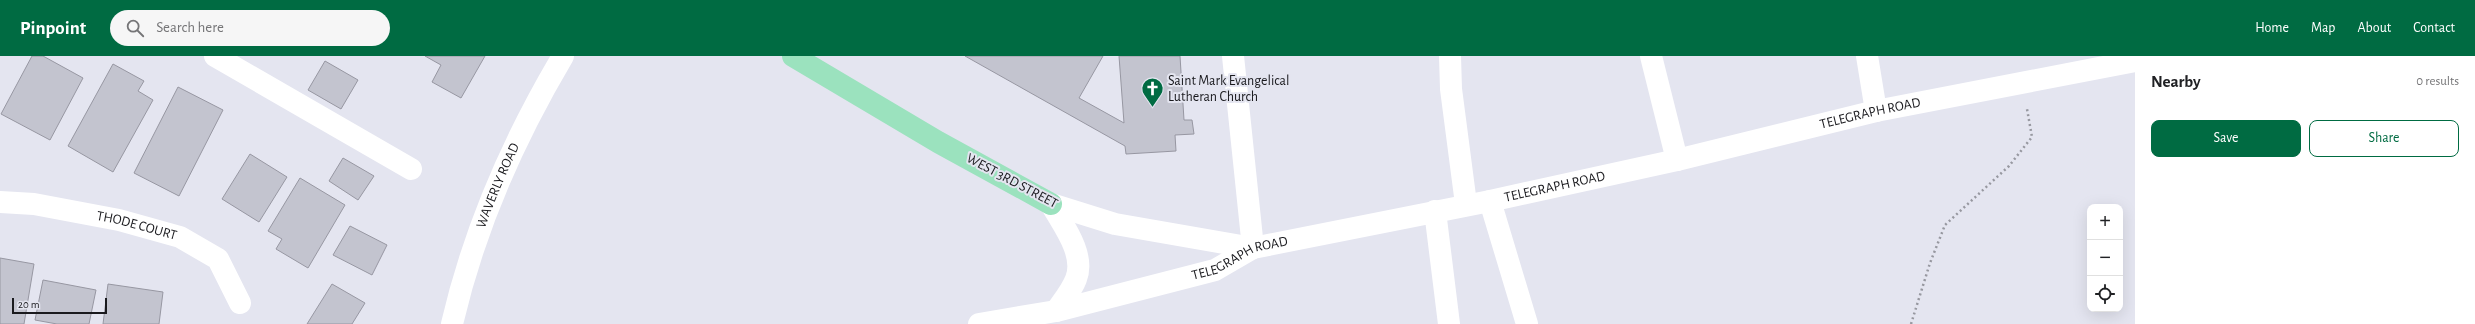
<!DOCTYPE html>
<html lang="en">
<head>
<meta charset="utf-8">
<style>
	:root { --surface:#fff; --page:#f6f6f6; --text:#202124; --muted:#757577; --line:#e0e0e0; --accent:#006b42 }
	body { margin:0; font-family:"Alegreya Sans",sans-serif; background:var(--page); color:var(--text) }
	.controls { position:absolute; right:12px; bottom:12px; display:grid; overflow:hidden; border-radius:8px; box-shadow:0 4px 16px #0002 }
	.controls button { width:36px; height:36px; display:grid; place-items:center; padding:0; border:0; border-bottom:1px solid var(--line); background:var(--surface); color:var(--text); font:20px sans-serif }
	.scale { position:absolute; left:12px; bottom:10px; width:95px; box-sizing:border-box; padding-left:4px; border:2px solid #1a1a1e; border-top:0; font-size:11px; line-height:14px; white-space:nowrap; color:#1a1a1e; -webkit-text-stroke:3px #e4e5f0; paint-order:stroke }
	.list { margin:0; padding:0; list-style:none }
	h2 { display:flex; justify-content:space-between; align-items:center; height:52px; margin:0; padding:0 16px; font-size:17px }
	h2 small { font-size:13px; font-weight:400; color:var(--muted) }
	.actions { display:flex; gap:8px; padding:12px 16px }
	.actions a { flex:1; padding:9px 0; border:1px solid var(--accent); border-radius:8px; text-align:center; font-size:14px; color:var(--accent) }
	.actions .main { background:var(--accent); color:#fff }
	.icon { flex:none; width:22px; height:22px; fill:none; stroke:currentColor; stroke-width:2; stroke-linecap:round; stroke-linejoin:round }
	.map { position:relative; flex:none; width:2135px; height:268px; overflow:hidden }
	header { display:flex; align-items:center; gap:24px; box-sizing:border-box; height:56px; padding:0 20px; background:var(--accent); color:#fff }
	header strong { font-size:19px }
	nav { display:flex; gap:22px; margin-inline-start:auto; font-size:14px }
	.search { width:280px; height:36px; background:var(--page); display:flex; align-items:center; gap:10px; box-sizing:border-box; padding:0 14px; border-radius:22px; color:var(--muted); font-size:15px }
	main { display:flex }
	aside { flex:1; background:var(--surface) }
	.map>svg:first-child { display:block }
</style>
</head>
<body>
<header>
<strong>Pinpoint</strong>
<div class="search"><svg class="icon" aria-label="search" viewBox="0 0 24 24"><circle cx="10" cy="10" r="6"/><path d="M15 15l6 6"/></svg>Search here</div>
<nav><a>Home</a><a>Map</a><a>About</a><a>Contact</a></nav>
</header>
<main>
<div class="map">
<svg width="2135" height="268" viewBox="0 0 2135 268">
	<rect width="100%" height="100%" fill="#e4e5f0"/>
	<g fill="#c3c4cf" stroke="#9797a2">
		<path d="M 32,0 L 43,0 L 83,22 L 50,84 L 1,58 Z"/>
		<path d="M 425,0 L 485,0 L 461,42 L 432,26 L 441,9 Z"/>
		<path d="M 965,0 L 1103,0 L 1079,42 L 1124,67 L 1119,0 L 1180,0 L 1184,64 L 1192,64 L 1194,78 L 1175,79 L 1176,95 L 1126,98 L 1125,90 Z"/>
		<path d="M 325,5 L 358,24 L 341,53 L 308,34 Z"/>
		<path d="M 113,8 L 144,25 L 138,35 L 153,44 L 113,116 L 68,90 Z"/>
		<path d="M 178,31 L 223,54 L 179,140 L 134,117 Z"/>
		<path d="M 250,98 L 287,121 L 259,166 L 222,143 Z"/>
		<path d="M 343,102 L 374,120 L 358,144 L 329,125 Z"/>
		<path d="M 300,122 L 345,149 L 308,212 L 276,193 L 282,183 L 268,175 Z"/>
		<path d="M 350,170 L 387,189 L 372,219 L 333,199 Z"/>
		<path d="M 0,202 L 34,208 L 24,268 L 0,268 Z"/>
		<path d="M 43,224 L 96,234 L 89,268 L 57,268 L 35,264 Z"/>
		<path d="M 108,228 L 163,236 L 159,268 L 103,268 Z"/>
		<path d="M 332,228 L 365,247 L 352,268 L 307,268 Z"/>
	</g>
	<g fill="none" stroke-linecap="round" stroke-linejoin="round">
		<path stroke="#9798a0" stroke-width="2.5" stroke-dasharray="2 3" stroke-linecap="butt" d="M 1911,268 L 1930,207 L 1945,169 L 2009,110 L 2032,81 L 2027,53"/>
		<g stroke="#fff" stroke-width="22">
			<path d="M 215,0 L 411,113"/>
			<path d="M 1233,0 L 1253,192"/>
			<path d="M 1450,0 L 1451,33 L 1466,148"/>
			<path d="M 1651,0 L 1677,104"/>
			<path d="M 1867,0 L 1876,55"/>
			<path d="M 1490,145 L 1527,268"/>
			<path id="s1" d="M 0,146 L 34,148 L 119,164 L 180,181 L 218,203 L 240,247"/>
			<path d="M 1051,148 L 1115,168 L 1253,192"/>
			<path d="M 1051,148 C 1062,168 1086,198 1076,223 C 1072,234 1063,245 1056,255"/>
			<path d="M 1435,155 L 1449,268"/>
			<path id="s2" d="M 452,268 C 474,173 513,84 563,0"/>
			<path id="s3" d="M 979,268 L 1056,255 L 1215,214 L 1253,192 L 1490,145 L 1677,104 L 1876,55 L 2135,5"/>
		</g>
		<path stroke="#9be2be" stroke-width="22" d="M 793,0 L 938,86 L 1051,148"/>
	</g>
	<defs>
		<symbol id="church-pin" viewBox="-11 -11 22 30"><path d="M0 17L-7.5 6A9.5 9.5 0 1 1 7.5 6Z" fill="#006b42" stroke="#e4e5f0"/><path d="M-1.2-6h2.4v3.5h3.3v2.4h-3.3V6h-2.4V-.1h-3.3v-2.4h3.3Z" fill="#fff"/></symbol>
	</defs>
	<g fill-rule="evenodd">
		<use href="#church-pin" x="1140" y="20" width="25" height="34"/>
	</g>
	<g text-anchor="middle" dominant-baseline="central" stroke-width="4" stroke-linejoin="round" paint-order="stroke">
		<g font-size="14" fill="#1a1a1e" stroke="#e4e5f0" text-anchor="start">
			<text x="1168" y="25">Saint Mark Evangelical<tspan x="1168" dy="16">Lutheran Church</tspan></text>
		</g>
		<g font-size="14" fill="#1a1a1e" stroke="#e4e5f0">
			<text stroke="none"><textPath href="#s3" startOffset="918">TELEGRAPH ROAD</textPath></text>
			<text transform="translate(1012 125) rotate(28)">WEST 3RD STREET</text>
			<text stroke="none"><textPath href="#s2" startOffset="146">WAVERLY ROAD</textPath></text>
			<text stroke="none"><textPath href="#s3" startOffset="594">TELEGRAPH ROAD</textPath></text>
			<text stroke="none"><textPath href="#s1" startOffset="139">THODE COURT</textPath></text>
			<text stroke="none"><textPath href="#s3" startOffset="270">TELEGRAPH ROAD</textPath></text>
		</g>
	</g>
</svg>
<div class="controls">
<button>+</button>
<button>−</button>
<button><svg class="icon" aria-label="locate" viewBox="0 0 24 24"><circle cx="12" cy="12" r="6"/><path d="M12 2v4M12 18v4M2 12h4M18 12h4"/></svg></button>
</div>
<div class="scale">20 m</div>
</div>
<aside>
<h2>Nearby<small>0 results</small></h2>
<ul class="list">
</ul>
<div class="actions"><a class="main">Save</a><a>Share</a></div>
</aside>
</main>
</body>
</html>
